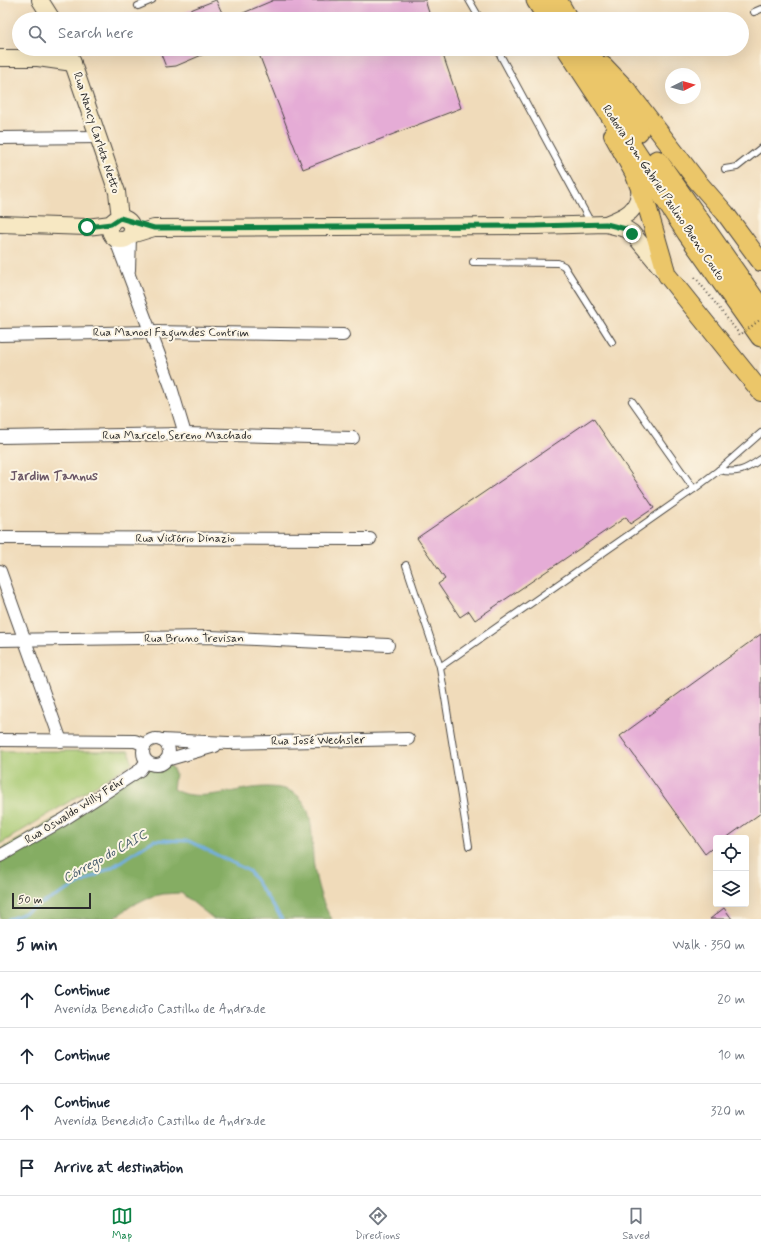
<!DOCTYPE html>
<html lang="en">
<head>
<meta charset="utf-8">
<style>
	:root { --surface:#fff; --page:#f6f6f7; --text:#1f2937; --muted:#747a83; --line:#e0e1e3; --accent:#0b8043 }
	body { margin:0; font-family:Mynerve,sans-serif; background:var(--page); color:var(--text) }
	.controls { position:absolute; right:12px; bottom:12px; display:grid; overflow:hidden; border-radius:4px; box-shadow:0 4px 16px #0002 }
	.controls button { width:36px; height:36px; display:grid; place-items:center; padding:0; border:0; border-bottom:1px solid var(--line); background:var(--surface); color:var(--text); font:20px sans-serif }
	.compass { position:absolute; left:665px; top:68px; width:36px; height:36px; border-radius:50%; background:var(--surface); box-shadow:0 4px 16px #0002; rotate:85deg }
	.scale { position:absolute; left:12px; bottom:10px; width:79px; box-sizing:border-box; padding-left:4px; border:2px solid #2b2b2b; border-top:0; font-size:11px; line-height:14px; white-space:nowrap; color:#2b2b2b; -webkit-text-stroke:3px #fcf5e5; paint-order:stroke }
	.stop { position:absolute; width:12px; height:12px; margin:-9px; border:3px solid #0b8043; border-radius:50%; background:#fff }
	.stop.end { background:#0b8043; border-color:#fff; box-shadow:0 1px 4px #0008 }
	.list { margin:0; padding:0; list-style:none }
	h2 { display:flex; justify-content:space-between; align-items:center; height:52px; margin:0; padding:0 16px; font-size:17px }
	h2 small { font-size:13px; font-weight:400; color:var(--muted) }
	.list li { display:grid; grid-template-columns:26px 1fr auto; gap:12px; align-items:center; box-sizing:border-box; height:56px; padding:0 16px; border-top:1px solid var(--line) }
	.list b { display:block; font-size:15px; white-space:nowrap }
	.list p { margin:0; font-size:13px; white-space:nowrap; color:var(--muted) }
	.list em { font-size:13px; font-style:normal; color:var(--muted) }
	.icon { flex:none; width:22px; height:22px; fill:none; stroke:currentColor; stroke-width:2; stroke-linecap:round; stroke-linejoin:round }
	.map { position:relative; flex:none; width:761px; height:919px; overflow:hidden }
	.search { position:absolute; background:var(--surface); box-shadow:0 4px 16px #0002; left:12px; right:12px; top:12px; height:44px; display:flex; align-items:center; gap:10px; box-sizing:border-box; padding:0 14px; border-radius:22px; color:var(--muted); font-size:15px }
	.sheet { height:276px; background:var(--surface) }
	nav { display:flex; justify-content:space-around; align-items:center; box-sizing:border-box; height:56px; border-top:1px solid var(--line); background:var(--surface); font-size:11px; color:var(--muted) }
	nav a { display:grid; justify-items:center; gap:2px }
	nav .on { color:var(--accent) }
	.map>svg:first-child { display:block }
</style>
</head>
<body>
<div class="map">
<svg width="761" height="919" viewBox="0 0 761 919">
	<rect width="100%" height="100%" fill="#fcf5e5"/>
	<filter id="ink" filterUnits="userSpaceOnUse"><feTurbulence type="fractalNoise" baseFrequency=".025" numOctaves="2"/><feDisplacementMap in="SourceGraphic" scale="8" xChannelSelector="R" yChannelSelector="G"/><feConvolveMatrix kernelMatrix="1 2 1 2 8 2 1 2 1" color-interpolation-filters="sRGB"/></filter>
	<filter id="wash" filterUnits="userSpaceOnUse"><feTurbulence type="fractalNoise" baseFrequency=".012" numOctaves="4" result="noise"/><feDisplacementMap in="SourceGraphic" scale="16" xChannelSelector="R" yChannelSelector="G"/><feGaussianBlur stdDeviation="0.9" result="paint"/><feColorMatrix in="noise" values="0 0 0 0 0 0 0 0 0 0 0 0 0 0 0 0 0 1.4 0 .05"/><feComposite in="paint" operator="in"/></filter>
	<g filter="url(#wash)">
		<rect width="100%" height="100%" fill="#f0dbba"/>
		<path fill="#a7c972" stroke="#697a4e" d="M 0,751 L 129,751 L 132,763 L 0,844 Z"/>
		<path fill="#85ad64" stroke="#586c48" d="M 163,762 L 172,767 L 175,774 L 173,789 C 198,805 240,786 269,787 C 315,788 311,823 313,858 C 314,875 322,906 332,919 L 214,919 L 181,893 L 162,894 L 147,898 L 131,906 L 113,919 L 0,919 L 0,850 L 143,768 L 153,763 Z"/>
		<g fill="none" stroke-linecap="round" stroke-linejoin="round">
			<path stroke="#72aee3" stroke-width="3" d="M 8,919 L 18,916 L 114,866 L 154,840 L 189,841 L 249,871 L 282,919"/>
		</g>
		<g id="blocks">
			<g fill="#e5acd6">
				<path d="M 216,0 L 225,19 L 170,19 L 170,18 Z"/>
				<path d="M 274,0 L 425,0 L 431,19 L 229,19 Z"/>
				<path d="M 159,49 L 216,49 L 176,66 L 166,67 Z"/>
				<path d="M 257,49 L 441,49 L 461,108 L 303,169 Z"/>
				<path d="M 593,418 L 654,508 L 630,524 L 626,517 L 475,620 L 469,611 L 460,617 L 438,584 L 445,579 L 417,538 Z"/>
				<path d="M 761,634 L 761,813 L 726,838 L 716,838 L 716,845 L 705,854 L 620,736 Z"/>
				<path d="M 724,908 L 732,919 L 710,919 Z"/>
			</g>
		</g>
	</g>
	<g filter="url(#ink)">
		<use href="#blocks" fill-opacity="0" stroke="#494540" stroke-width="1"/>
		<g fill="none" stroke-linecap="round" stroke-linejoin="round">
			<defs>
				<g id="service">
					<path d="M 469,0 L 480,19"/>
					<path d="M 138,6 L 152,0"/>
					<path d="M 754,12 L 761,9"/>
					<path d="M 497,49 L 591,223"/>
					<path d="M 725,169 L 737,167 L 761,148"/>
					<path d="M 473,262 L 558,263 L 564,266 L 612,342"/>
					<path d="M 632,401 L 694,489 L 719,470 L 761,433"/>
					<path d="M 719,470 C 738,474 745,470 761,459"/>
					<path d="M 406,565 L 440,667 L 694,489"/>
					<path d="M 440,667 L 469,846"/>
				</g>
				<g id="minor">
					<path d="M 0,138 L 98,137"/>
					<path d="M 115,238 L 170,384 L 185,434"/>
					<path d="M 129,270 L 130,237"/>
					<path d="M 0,335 L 151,332 L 343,335"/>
					<path d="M 0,437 L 185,434 L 353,438"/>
					<path d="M 0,538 L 370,539"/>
					<path d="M 0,571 L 61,741"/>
					<path d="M 0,640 L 210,637 L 388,645"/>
					<circle cx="156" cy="752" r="13"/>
					<path d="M 0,740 L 135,741 L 145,745"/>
					<path d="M 161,740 L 228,743 L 408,739"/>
					<path d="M 166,760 L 215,746"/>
					<path d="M 0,856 L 63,820 L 140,770 L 146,762"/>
				</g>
				<g id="secondary">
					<path d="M 40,0 L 52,19"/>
					<path d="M 68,49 L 117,192 L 120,218"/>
					<path d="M 0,58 L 38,58 L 73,63"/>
					<circle cx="121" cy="229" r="11"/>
					<path d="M 0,224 L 87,227 L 111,224"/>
					<path d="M 606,224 C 626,216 638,212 640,188"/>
					<path d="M 131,235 L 154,228 L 536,226 L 606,224 L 626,229 L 632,233 L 667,275"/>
				</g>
				<g id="primary">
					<path d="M 604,66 L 627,90 L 697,181 L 725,213 L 761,262"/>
					<path d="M 613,135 L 634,173 L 647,206 L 667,275 L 761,392"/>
				</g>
				<g id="motorway">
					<path d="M 537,0 L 549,19"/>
					<path d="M 556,0 L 567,19"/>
					<path d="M 568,49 L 688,233 L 761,336"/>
					<path d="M 586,49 L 638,131"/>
					<path d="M 657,161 L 761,310"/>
				</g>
			</defs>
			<use href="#service" stroke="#494540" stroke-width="8"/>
			<use href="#minor" stroke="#494540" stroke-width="14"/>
			<use href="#secondary" stroke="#494540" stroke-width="18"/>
			<use href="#primary" stroke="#494540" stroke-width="20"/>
			<use href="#motorway" stroke="#494540" stroke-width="23"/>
			<use href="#service" stroke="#fff" stroke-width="6"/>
			<use href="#minor" stroke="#fff" stroke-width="12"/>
			<use href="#secondary" stroke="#f7e8c3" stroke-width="16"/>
			<use href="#primary" stroke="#ebc669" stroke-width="18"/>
			<use href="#motorway" stroke="#ebc669" stroke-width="21"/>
			<path stroke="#494540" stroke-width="2" stroke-dasharray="1 3" stroke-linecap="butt" d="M 695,277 L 740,335 L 761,319"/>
		</g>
	</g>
	<g fill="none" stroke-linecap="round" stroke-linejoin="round" filter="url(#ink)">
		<path stroke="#0b8043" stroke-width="5" d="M 87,227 L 111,224 L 120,218 L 154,228 L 536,226 L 606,224 L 626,229 L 632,234"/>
	</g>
	<g text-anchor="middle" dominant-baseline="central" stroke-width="4" stroke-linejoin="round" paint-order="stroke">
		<g font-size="12" fill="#2b2b2b" stroke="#fcf5e5">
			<text transform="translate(96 133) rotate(72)">Rua Nancy Carlota Netto</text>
			<text transform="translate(663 193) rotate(56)">Rodovia Dom Gabriel Paulino Bueno Couto</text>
			<text x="171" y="333">Rua Manoel Fagundes Contrim</text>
			<text x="177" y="436">Rua Marcelo Sereno Machado</text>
			<text x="185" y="539">Rua Victório Dinazio</text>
			<text x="194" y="639">Rua Bruno Trevisan</text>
			<text transform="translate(318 741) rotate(-1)">Rua José Wechsler</text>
			<text transform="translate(75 811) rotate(-32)">Rua Oswaldo Willy Fehr</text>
		</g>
		<g font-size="13" font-weight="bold" fill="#6c5867" stroke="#fcf5e5">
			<text x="54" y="476">Jardim Tannus</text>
		</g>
		<g font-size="13" font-style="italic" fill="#44596b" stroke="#fcf5e5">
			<text transform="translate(105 857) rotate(-29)">Córrego do CAIC</text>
		</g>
	</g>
</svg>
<div class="controls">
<button><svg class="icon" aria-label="locate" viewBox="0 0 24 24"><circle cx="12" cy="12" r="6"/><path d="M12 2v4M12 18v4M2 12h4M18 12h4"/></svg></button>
<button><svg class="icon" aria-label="layers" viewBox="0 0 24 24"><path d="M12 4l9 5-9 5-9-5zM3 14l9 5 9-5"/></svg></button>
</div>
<svg class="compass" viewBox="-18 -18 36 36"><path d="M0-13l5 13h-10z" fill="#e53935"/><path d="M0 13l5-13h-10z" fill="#747a83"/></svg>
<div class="scale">50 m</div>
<div class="stop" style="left:87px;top:227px"></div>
<div class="stop end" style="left:632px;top:234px"></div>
<div class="search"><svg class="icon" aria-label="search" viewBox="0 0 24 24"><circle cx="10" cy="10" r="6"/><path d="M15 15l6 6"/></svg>Search here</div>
</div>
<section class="sheet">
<h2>5 min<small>Walk · 350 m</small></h2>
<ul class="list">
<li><svg class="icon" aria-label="ahead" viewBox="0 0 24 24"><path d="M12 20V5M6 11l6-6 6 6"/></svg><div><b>Continue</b><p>Avenida Benedicto Castilho de Andrade</p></div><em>20 m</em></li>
<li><svg class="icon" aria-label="ahead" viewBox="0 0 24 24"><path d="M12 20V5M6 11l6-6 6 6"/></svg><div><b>Continue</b></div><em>10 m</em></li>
<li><svg class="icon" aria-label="ahead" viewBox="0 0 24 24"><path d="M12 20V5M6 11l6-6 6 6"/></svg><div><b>Continue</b><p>Avenida Benedicto Castilho de Andrade</p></div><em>320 m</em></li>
<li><svg class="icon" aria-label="arrive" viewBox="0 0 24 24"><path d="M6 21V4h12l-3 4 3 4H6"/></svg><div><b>Arrive at destination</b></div></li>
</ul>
</section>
<nav>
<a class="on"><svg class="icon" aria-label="map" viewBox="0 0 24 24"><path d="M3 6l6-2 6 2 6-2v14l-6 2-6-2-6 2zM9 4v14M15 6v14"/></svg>Map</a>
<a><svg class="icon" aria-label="directions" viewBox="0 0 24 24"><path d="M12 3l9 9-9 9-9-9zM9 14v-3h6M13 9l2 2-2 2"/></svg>Directions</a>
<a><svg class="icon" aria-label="saved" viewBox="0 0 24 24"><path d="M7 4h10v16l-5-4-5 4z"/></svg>Saved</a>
</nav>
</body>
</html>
